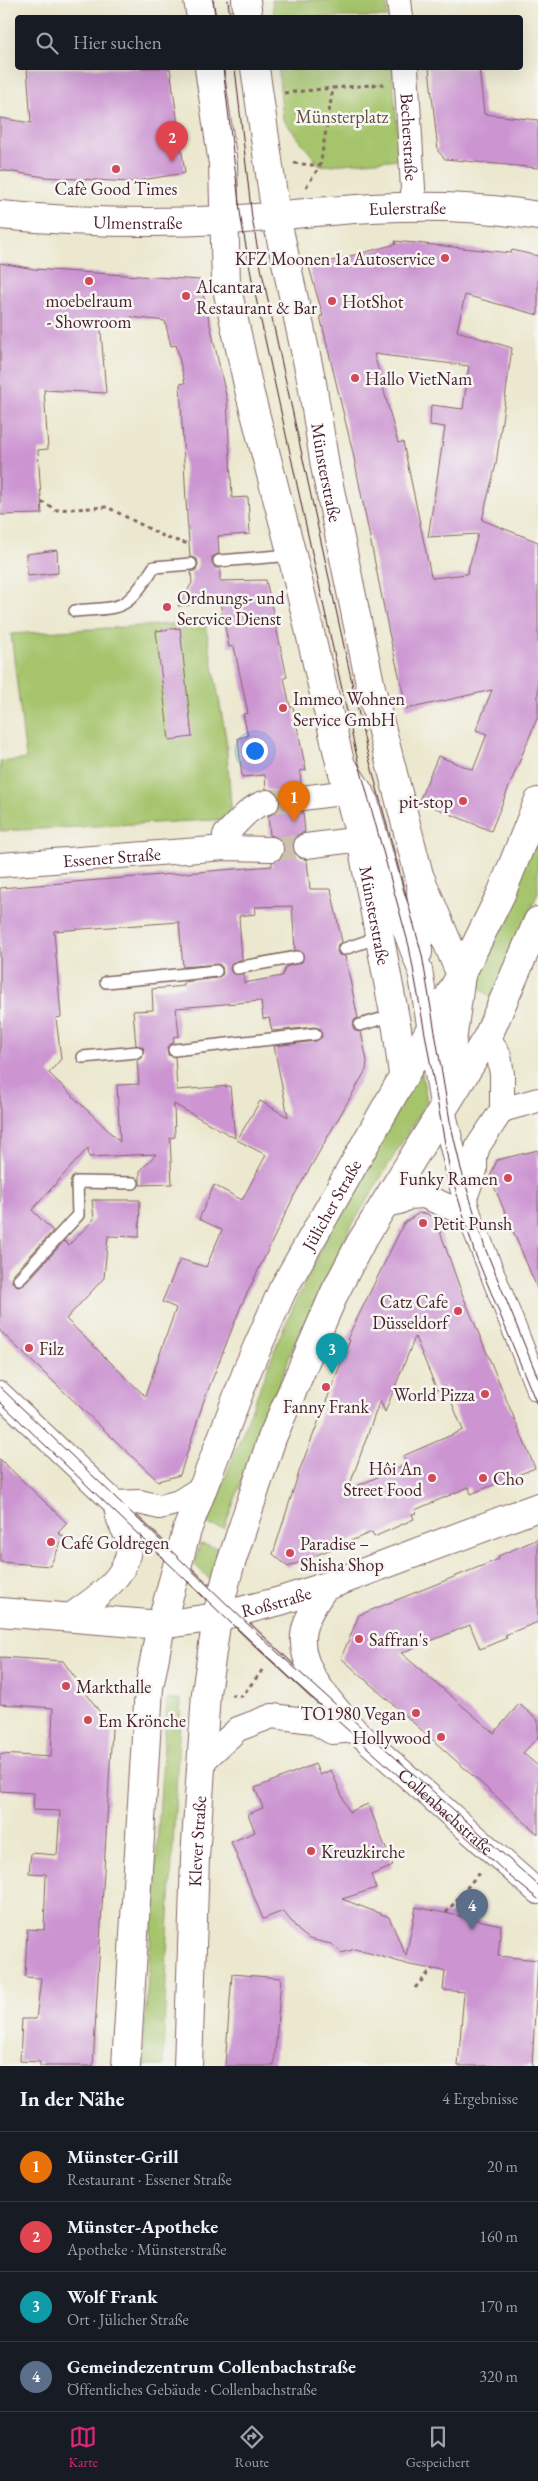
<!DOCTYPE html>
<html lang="de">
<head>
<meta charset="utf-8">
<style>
	:root { --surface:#171b24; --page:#242831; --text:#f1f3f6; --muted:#9ea1a6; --line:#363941; --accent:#db2777 }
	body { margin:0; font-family:"EB Garamond",serif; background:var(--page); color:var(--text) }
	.you { position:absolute; left:254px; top:750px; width:18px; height:18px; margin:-12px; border:4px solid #fff; border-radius:50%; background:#1a73e8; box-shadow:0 0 0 8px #1a73e833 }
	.badge { display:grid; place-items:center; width:32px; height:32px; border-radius:50%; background:var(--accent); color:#fff; font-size:16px; font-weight:700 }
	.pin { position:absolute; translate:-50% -41px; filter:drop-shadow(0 1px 2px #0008) }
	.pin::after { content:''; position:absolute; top:26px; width:18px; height:15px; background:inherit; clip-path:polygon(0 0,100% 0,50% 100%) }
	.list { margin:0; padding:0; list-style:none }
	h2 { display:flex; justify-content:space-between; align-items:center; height:65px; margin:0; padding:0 20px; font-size:21px }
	h2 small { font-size:16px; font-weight:400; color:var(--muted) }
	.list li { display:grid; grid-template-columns:32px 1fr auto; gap:15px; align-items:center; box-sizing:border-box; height:70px; padding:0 20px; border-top:1px solid var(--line) }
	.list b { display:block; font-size:19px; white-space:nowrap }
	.list p { margin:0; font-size:16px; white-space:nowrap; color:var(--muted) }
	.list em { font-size:16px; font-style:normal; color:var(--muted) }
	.icon { flex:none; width:28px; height:28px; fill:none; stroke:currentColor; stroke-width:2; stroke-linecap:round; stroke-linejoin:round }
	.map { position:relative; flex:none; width:538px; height:2066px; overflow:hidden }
	.search { position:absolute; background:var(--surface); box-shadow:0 5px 20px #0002; left:15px; right:15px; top:15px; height:55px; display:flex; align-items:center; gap:12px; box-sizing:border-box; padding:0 18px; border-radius:5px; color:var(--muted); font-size:19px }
	.sheet { height:345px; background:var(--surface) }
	nav { display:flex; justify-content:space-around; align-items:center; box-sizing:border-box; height:70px; border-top:1px solid var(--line); background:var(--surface); font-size:14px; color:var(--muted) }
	nav a { display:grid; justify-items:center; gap:2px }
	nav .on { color:var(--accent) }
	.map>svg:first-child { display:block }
</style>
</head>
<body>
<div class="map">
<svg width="538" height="2066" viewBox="0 0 538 2066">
	<rect width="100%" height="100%" fill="#f6f6f2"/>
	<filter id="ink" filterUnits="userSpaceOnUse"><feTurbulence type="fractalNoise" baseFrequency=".02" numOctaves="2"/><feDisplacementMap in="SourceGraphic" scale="10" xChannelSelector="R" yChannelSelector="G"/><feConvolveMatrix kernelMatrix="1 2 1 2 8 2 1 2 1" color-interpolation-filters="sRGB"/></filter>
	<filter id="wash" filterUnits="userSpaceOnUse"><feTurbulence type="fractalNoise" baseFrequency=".0096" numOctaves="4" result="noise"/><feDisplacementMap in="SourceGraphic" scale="20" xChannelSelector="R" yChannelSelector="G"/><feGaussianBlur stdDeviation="1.12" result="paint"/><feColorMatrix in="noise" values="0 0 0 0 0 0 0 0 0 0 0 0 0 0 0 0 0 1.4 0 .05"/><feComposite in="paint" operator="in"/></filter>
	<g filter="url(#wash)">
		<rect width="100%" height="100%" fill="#ece8cf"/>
		<g fill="#a5c46c" stroke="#78724c">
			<path d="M 272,0 L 386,0 L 388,17 L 274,17 Z"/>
			<path d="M 278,68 L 392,68 L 400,159 L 320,166 L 283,119 Z"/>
			<path d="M 205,622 L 226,738 L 232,819 L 0,831 L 0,762 L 26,759 L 11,634 Z"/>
			<path d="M 538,823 L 538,893 L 491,998 L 472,980 Z"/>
			<path d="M 421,1069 L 427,1101 L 352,1225 L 295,1342 L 224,1528 L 207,1525 L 280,1336 L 335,1219 Z"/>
			<path d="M 200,1544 L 218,1548 L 211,1581 L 195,1565 Z"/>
			<path d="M 167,1699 L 181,1700 L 167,1953 L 163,2066 L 142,2066 Z"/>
		</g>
		<g id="blocks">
			<g fill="#cc95d2" fill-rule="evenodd">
				<path d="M 27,68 L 170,68 L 185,173 L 129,182 L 45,177 L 0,170 L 0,118 L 31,123 Z"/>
				<path d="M 429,68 L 479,68 L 484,114 L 538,120 L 538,168 L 445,159 L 438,151 Z"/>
				<path d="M 395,241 L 511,253 L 512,250 L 538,256 L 538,315 L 465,295 L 457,331 L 512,348 L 496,464 L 482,520 L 538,542 L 538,716 L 491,831 L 419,801 L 438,756 L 473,770 L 487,734 L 476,730 L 492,690 L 407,709 L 389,633 L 353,453 L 320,316 L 323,316 L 309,267 L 396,244 ZM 374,354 L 469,366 L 463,409 L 431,405 L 430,425 L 445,427 L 428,537 L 478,534 L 467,574 L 433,578 L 431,576 L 403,442 L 398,443 Z"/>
				<path d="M 0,263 L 34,269 L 200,280 L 227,400 L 232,498 L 248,497 L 250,534 L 218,536 L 219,554 L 212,557 L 212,562 L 215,568 L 220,568 L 220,581 L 266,580 L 287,677 L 284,678 L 290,707 L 293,707 L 306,770 L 300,771 L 301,784 L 294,787 L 289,793 L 288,800 L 291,807 L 303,812 L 305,832 L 297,835 L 293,841 L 292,848 L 300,858 L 307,860 L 310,889 L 331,889 L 342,942 L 338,944 L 337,951 L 339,955 L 345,956 L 358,1018 L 354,1020 L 353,1027 L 355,1031 L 361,1032 L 367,1061 L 366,1070 L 294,1196 L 241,1306 L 203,1403 L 180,1475 L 158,1481 L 0,1331 L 0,888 L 272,866 L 272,862 L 282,857 L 285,850 L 283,843 L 279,838 L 270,835 L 268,816 L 277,811 L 280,798 L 276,792 L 266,789 L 265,775 L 242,777 L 238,738 L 248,736 L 243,714 L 248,713 L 234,646 L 229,647 L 220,603 L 178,606 L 192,583 L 191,572 L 196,570 L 198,564 L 197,559 L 190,557 L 186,501 L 180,384 L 185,383 L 176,345 L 171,346 L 165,321 L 131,317 L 126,322 L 100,320 L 106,393 L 44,390 L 48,449 L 38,450 L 42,514 L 0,515 ZM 292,906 L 295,950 L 303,953 L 302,962 L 286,967 L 282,976 L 244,983 L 244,974 L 232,973 L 230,969 L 232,963 L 242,959 L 239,916 L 256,914 L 255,907 ZM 179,922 L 183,967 L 219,964 L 222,967 L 223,974 L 217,978 L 184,982 L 184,986 L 152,989 L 153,1010 L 133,1011 L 136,1045 L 143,1047 L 144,1052 L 142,1058 L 137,1060 L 139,1084 L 117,1085 L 120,1142 L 49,1073 L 61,1059 L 56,1018 L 61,1017 L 54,931 ZM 261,1001 L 263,1019 L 269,1018 L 272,1031 L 315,1027 L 321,1029 L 322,1037 L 316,1041 L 274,1046 L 288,1117 L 260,1101 L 237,1140 L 266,1155 L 242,1200 L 214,1185 L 199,1219 L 222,1230 L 206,1267 L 180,1259 L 162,1302 L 176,1308 L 145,1396 L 66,1319 L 104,1278 L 108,1236 L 139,1237 L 140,1200 L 92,1200 L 94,1219 L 69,1245 L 64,1241 L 25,1284 L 18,1286 L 12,1282 L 13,1274 L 53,1231 L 32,1210 L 88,1148 L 89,1157 L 156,1154 L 140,1171 L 140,1185 L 172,1184 L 170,1138 L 175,1137 L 174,1104 L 235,1138 L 230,1086 L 177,1090 L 175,1057 L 168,1055 L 167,1047 L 174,1042 L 173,1037 L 179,1036 L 176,1008 Z"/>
				<path d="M 57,550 L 58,573 L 27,576 L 26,554 Z"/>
				<path d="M 180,628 L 192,737 L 169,740 L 156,631 Z"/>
				<path d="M 538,1150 L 538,1290 L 490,1177 L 497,1160 Z"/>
				<path d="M 419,1213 L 428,1214 L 437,1223 L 461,1291 L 535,1468 L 471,1494 L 469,1487 L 415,1510 L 416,1513 L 412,1514 L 414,1519 L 374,1537 L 372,1532 L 288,1567 L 273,1554 L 300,1469 L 350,1340 L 347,1339 L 404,1223 ZM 415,1337 L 437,1390 L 445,1386 L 463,1430 L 403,1456 L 407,1464 L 348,1490 L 380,1400 L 385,1412 Z"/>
				<path d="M 0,1459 L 67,1523 L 58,1533 L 64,1537 L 50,1566 L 0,1562 Z"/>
				<path d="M 538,1539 L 538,1622 L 505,1635 L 507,1638 L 480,1649 L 470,1625 L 401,1653 L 494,1733 L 519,1704 L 538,1720 L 538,1737 L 523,1753 L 538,1766 L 538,1834 L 341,1658 L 359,1615 L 499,1559 L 498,1556 Z"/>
				<path d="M 0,1657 L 63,1661 L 112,1729 L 93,2066 L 40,2066 L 40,2062 L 20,2061 L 22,2019 L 36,2019 L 41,1978 L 25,1977 L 27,1929 L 44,1930 L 46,1874 L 29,1873 L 31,1853 L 57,1855 L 60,1811 L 33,1810 L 34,1793 L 0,1791 L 0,1754 L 51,1757 L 53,1708 L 0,1704 Z"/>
				<path d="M 315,1764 L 320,1775 L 331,1770 L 349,1812 L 368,1804 L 393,1866 L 371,1875 L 376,1888 L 342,1899 L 389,1917 L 406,1956 L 416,1907 L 501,1925 L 498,1956 L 538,1960 L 532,2066 L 458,2066 L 464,1992 L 443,1990 L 445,1971 L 410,1965 L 355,1949 L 342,1953 L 331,1944 L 309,1939 L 299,1931 L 283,1911 L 263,1919 L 231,1842 L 255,1832 L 248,1814 L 263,1808 L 255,1788 Z"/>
				<path d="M 232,1974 L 281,1978 L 274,2066 L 225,2066 Z"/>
			</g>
		</g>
	</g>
	<g filter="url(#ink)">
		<use href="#blocks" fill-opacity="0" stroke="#836564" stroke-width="1"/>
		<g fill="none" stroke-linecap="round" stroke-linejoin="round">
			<g stroke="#ccc0ae" stroke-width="24" stroke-dasharray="24 12" stroke-linecap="butt">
				<path d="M 267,802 L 302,798"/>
				<path d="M 271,849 L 306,846"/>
			</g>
			<defs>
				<g id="service">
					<path d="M 219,561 L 292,555"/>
					<path d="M 75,611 C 125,607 125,611 154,567 L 191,564"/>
					<path d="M 344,949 L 379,937"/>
					<path d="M 237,968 L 297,957"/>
					<path d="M 106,982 L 216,971"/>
					<path d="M 360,1025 L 395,1015"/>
					<path d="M 174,1050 L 315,1034"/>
					<path d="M 83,1057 L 137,1052"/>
					<path d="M 19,1279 L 78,1215 L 77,1182 L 133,1183"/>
					<path d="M 122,1510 L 218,1602"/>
					<path d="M 232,1615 L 315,1693"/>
				</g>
				<g id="minor">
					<path d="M 399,0 L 401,18"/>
					<path id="s1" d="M 406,68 L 414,206"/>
					<path d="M 347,770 L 365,798 L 393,899 L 420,970 L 443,1110 L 468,1212 L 538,1389"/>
					<path d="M 302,798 L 349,792"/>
					<path d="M 306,846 L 361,839"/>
					<path d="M 225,848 L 225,835 C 238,823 249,806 267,802"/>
					<path id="s2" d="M 0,865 L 225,848 L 271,849"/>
					<path d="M 419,879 L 420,953"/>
					<path d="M 502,1110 L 538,1100"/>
					<path d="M 465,1198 L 475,1170 L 475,1157 L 478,1146 L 502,1110 L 502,1074 L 499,1056 L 488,1036"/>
					<path d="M 385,1205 L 399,1202 L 409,1197 L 424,1196 L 452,1208 L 468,1212"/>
					<path d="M 0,1394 L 115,1503 C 117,1509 117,1516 120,1522 C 123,1531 130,1537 129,1547 C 127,1581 90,1601 67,1618"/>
					<path d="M 115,1503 L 139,1502 L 160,1507 L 179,1502 L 203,1487"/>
					<path id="s3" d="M 327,1586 C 320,1598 310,1610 306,1623 C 291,1662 332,1702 355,1730 L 538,1892"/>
					<path d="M 201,1763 L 238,1729 L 272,1716 L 313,1721 L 332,1732 L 355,1730"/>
				</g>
				<g id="tertiary">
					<path id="s4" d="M 0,1612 L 161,1625 L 217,1617 L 280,1601 L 327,1586 L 538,1507"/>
				</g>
				<g id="secondary">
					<path d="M 198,0 L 201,18"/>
					<path d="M 246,0 L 248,18"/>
					<path id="s5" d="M 209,68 L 223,164 L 226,284 L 250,394 L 292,555 L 339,758 L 361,839 L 397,1029 L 403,1074"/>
					<path id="s6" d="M 255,68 L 276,216 L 312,383 L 325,466 L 371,688 L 419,875 L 461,975 L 444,1101"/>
					<path id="s7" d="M 0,215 C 74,222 149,224 224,220 C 259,219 294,213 330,211 C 399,205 469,204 538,216"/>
					<path id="s8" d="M 126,2066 L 149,1688 L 161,1625 L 187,1530 L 249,1366 L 282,1291 L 461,975 L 501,894 L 538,802"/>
					<path id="s9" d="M 188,2066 L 195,1858 L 206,1693 L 218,1611 L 229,1569 L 272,1438 L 335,1292 L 361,1242 L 488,1036 L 538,921"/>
				</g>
			</defs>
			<use href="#service" stroke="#836564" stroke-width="14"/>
			<use href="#minor" stroke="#836564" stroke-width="26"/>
			<use href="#tertiary" stroke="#836564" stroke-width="30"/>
			<use href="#secondary" stroke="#836564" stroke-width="30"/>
			<g stroke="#836564" stroke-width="3" stroke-dasharray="4 4" stroke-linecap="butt">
				<path d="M 284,93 L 333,88"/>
				<path d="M 294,163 L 320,166"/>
				<path d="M 306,187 L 320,166 L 333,88 L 384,84"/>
				<path d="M 41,503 L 45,503 L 55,510 L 107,507 L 167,538 L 189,544"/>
				<path d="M 231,1695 L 242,1696 L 264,1668"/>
				<path d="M 446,1913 L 479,1873"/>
				<path d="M 415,1988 L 432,1969"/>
			</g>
			<use href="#service" stroke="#fff" stroke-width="11"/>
			<use href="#minor" stroke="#fff" stroke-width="24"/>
			<use href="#tertiary" stroke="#fff" stroke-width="28"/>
			<use href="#secondary" stroke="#fff" stroke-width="28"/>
			<g stroke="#4a1f2b" stroke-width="1">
				<path d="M 213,0 L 216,18"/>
				<path d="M 228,0 L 230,18"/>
				<path d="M 223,68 L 241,219 L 252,280 L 356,753 L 409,946 L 450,1171 L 474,1251 L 538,1407"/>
				<path d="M 235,68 L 252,218 L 261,268 L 367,751 L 422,955 L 450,1121 L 461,1169 L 485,1248 L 538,1378"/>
				<path d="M 0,1387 L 277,1652 L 538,1885"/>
				<path d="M 0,1402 L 257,1648 L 513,1879 L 538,1899"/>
			</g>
		</g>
	</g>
	<g fill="#d1495b" stroke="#f6f6f2" stroke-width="2">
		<circle cx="116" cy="169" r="5"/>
		<circle cx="445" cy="258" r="5"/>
		<circle cx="89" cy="281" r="5"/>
		<circle cx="186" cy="296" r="5"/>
		<circle cx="332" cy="301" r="5"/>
		<circle cx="355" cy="378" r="5"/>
		<circle cx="167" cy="607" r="5"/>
		<circle cx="283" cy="708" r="5"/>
		<circle cx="463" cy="801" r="5"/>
		<circle cx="508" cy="1178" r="5"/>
		<circle cx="423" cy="1223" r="5"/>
		<circle cx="458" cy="1311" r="5"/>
		<circle cx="29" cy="1348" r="5"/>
		<circle cx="326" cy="1387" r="5"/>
		<circle cx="485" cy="1394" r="5"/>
		<circle cx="432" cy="1478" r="5"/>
		<circle cx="483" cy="1478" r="5"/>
		<circle cx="51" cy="1542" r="5"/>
		<circle cx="290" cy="1553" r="5"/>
		<circle cx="359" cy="1639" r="5"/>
		<circle cx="66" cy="1686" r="5"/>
		<circle cx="416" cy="1713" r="5"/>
		<circle cx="88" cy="1720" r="5"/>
		<circle cx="441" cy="1737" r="5"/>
		<circle cx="311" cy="1851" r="5"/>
	</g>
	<g text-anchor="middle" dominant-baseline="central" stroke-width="5" stroke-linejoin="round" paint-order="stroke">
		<g font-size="18" fill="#65513e" stroke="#f6f6f2">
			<text x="342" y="116">Münsterplatz</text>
		</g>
		<g font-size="18" fill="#4a1f2b" stroke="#f6f6f2">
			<text stroke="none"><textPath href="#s1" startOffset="69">Becherstraße</textPath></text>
			<text stroke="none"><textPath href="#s7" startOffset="408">Eulerstraße</textPath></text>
			<text stroke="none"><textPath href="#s7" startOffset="138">Ulmenstraße</textPath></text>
			<text stroke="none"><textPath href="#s6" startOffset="411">Münsterstraße</textPath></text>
			<text stroke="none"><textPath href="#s2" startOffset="112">Essener Straße</textPath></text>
			<text stroke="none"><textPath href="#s5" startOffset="866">Münsterstraße</textPath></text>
			<text stroke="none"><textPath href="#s8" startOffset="898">Jülicher Straße</textPath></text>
			<text stroke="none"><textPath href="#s4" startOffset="279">Roßstraße</textPath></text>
			<text stroke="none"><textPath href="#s3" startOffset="288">Collenbachstraße</textPath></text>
			<text stroke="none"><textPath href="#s9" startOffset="225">Klever Straße</textPath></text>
		</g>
		<g font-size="18" fill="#4a1f2b" stroke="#f6f6f2" text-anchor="start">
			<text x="116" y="188" text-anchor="middle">Cafè Good Times</text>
			<text x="435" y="258" text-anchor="end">KFZ Moonen 1a Autoservice</text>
			<text x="196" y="286">Alcantara<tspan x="196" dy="21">Restaurant &amp; Bar</tspan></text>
			<text x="89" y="300" text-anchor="middle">moebelraum<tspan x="89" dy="21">- Showroom</tspan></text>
			<text x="342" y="301">HotShot</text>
			<text x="365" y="378">Hallo VietNam</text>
			<text x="177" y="597">Ordnungs- und<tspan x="177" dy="21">Sercvice Dienst</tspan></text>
			<text x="293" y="698">Immeo Wohnen<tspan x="293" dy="21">Service GmbH</tspan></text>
			<text x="453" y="801" text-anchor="end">pit-stop</text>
			<text x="498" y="1178" text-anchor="end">Funky Ramen</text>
			<text x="433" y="1223">Petit Punsh</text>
			<text x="448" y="1301" text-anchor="end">Catz Cafe<tspan x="448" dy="21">Düsseldorf</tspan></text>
			<text x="39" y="1348">Filz</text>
			<text x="475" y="1394" text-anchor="end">World Pizza</text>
			<text x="326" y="1406" text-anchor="middle">Fanny Frank</text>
			<text x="422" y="1468" text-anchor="end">Hôi An<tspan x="422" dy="21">Street Food</tspan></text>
			<text x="493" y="1478">Cho</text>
			<text x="61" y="1542">Café Goldregen</text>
			<text x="300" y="1543">Paradise –<tspan x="300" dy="21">Shisha Shop</tspan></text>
			<text x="369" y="1639">Saffran's</text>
			<text x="76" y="1686">Markthalle</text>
			<text x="406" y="1713" text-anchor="end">TO1980 Vegan</text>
			<text x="98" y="1720">Em Krönche</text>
			<text x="431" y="1737" text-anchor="end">Hollywood</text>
			<text x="321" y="1851">Kreuzkirche</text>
		</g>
	</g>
</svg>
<div class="you"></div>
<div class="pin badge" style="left:294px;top:822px;background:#e8710a">1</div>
<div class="pin badge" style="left:172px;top:162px;background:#e0444e">2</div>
<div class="pin badge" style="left:332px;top:1374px;background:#0f9aa8">3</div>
<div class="pin badge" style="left:472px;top:1930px;background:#5c6f8a">4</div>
<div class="search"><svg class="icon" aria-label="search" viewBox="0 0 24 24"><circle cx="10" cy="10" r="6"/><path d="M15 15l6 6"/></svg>Hier suchen</div>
</div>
<section class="sheet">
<h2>In der Nähe<small>4 Ergebnisse</small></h2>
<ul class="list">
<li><span class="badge" style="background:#e8710a">1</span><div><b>Münster-Grill</b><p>Restaurant · Essener Straße</p></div><em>20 m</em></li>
<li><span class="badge" style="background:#e0444e">2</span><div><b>Münster-Apotheke</b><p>Apotheke · Münsterstraße</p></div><em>160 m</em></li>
<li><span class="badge" style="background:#0f9aa8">3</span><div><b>Wolf Frank</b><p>Ort · Jülicher Straße</p></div><em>170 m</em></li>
<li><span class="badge" style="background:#5c6f8a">4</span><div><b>Gemeindezentrum Collenbachstraße</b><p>Öffentliches Gebäude · Collenbachstraße</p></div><em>320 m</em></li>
</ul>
</section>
<nav>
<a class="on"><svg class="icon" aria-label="map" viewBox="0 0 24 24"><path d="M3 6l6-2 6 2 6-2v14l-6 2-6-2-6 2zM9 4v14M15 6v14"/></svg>Karte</a>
<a><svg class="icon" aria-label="directions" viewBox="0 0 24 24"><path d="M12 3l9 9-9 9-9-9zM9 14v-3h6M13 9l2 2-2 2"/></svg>Route</a>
<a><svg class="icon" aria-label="saved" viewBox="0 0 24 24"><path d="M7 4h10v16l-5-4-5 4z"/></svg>Gespeichert</a>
</nav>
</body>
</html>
